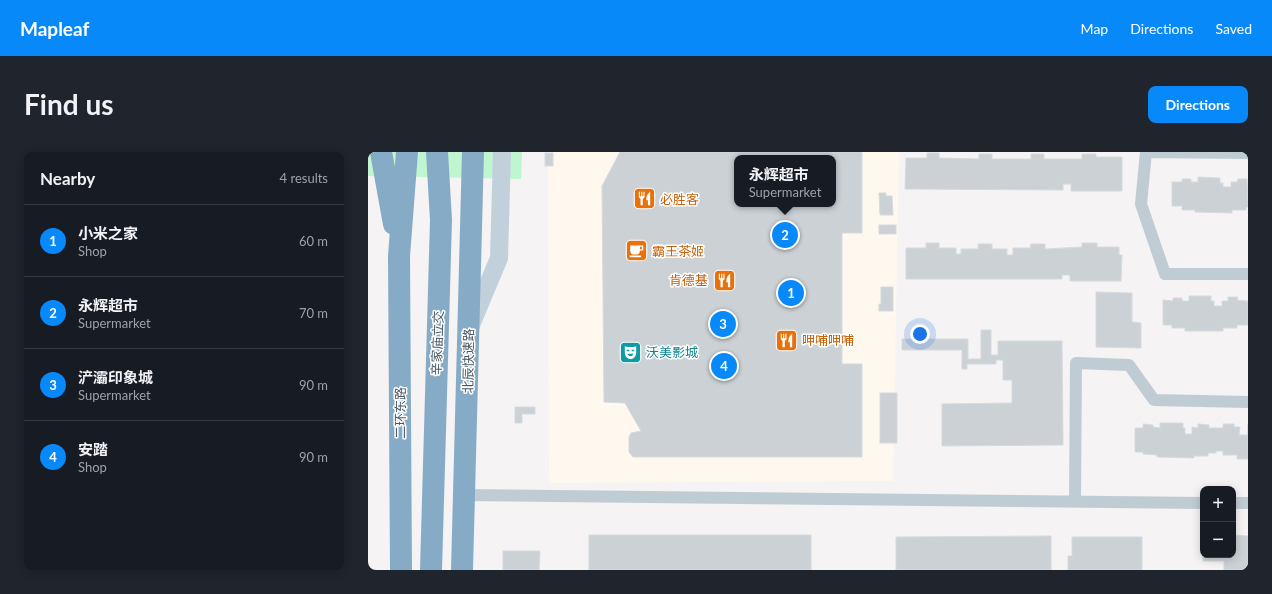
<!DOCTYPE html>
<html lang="en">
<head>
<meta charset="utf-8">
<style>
	:root { --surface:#171b24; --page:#20242c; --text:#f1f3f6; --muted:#9ea1a6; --line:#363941; --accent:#0889fa }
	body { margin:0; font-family:Lato,"Noto Sans SC",sans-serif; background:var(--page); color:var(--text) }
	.controls { position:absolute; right:12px; bottom:12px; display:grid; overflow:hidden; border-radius:8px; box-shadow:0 2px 10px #0003 }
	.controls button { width:36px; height:36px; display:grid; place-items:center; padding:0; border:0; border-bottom:1px solid var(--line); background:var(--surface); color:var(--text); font:20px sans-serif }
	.you { position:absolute; left:552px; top:182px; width:14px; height:14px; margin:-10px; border:3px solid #fff; border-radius:50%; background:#1a73e8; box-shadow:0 0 0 6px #1a73e833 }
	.badge { display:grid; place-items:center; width:26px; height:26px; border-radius:50%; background:var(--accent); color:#fff; font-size:13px; font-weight:700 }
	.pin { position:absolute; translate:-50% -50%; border:2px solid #fff; box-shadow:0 1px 4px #0006 }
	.popup { position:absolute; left:366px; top:3px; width:102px; height:52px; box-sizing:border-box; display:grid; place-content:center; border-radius:8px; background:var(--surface); filter:drop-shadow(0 1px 3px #0005); font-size:13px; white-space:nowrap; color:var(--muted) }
	.popup b { font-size:15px; color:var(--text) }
	.popup::after { content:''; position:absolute; left:50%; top:100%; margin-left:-8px; border:8px solid transparent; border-top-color:var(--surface) }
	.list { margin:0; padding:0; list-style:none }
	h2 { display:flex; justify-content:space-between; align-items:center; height:52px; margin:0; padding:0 16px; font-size:17px }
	h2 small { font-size:13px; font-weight:400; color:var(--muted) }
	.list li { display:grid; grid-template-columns:26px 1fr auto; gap:12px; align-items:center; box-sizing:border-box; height:72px; padding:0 16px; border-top:1px solid var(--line) }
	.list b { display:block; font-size:15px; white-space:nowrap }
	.list p { margin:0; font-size:13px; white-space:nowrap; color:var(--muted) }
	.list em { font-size:13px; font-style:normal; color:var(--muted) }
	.map { position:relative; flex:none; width:880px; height:418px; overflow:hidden; border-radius:8px }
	header { display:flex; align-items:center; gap:24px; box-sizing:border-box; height:56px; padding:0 20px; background:var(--accent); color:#fff }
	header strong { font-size:19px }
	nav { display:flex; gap:22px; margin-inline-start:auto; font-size:14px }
	.intro { display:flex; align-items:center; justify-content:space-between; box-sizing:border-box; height:96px; padding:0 24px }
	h1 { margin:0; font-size:28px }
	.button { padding:10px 18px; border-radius:8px; background:var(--accent); color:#fff; font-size:14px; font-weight:700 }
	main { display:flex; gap:24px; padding:0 24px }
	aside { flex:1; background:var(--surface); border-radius:8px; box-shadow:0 2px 10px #0003 }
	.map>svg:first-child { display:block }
</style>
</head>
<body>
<header>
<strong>Mapleaf</strong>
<nav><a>Map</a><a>Directions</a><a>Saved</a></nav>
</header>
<div class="intro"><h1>Find us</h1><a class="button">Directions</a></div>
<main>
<aside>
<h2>Nearby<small>4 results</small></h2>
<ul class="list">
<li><span class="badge">1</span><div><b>小米之家</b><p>Shop</p></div><em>60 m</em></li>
<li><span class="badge">2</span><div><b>永辉超市</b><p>Supermarket</p></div><em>70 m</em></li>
<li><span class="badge">3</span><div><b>浐灞印象城</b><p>Supermarket</p></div><em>90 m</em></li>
<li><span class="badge">4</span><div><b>安踏</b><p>Shop</p></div><em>90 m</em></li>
</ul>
</aside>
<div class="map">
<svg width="880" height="418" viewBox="0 0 880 418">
	<rect width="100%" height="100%" fill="#f5f3f3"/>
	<path fill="#fef8ee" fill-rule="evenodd" d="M 180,0 L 531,0 L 525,329 L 181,331 ZM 369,6 L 465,6 L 465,52 L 369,52 Z"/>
	<path fill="#bff5cf" d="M 0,0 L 154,0 L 153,27 L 0,24 Z"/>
	<g fill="#ccd1d5" stroke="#d6dadf" fill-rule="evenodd">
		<path d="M 252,0 L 494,0 L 494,81 L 474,81 L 474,212 L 494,212 L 494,305 L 265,305 L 261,300 L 261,285 L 263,281 L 273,279 L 257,251 L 236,250 L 234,34 ZM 369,6 L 465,6 L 465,52 L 369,52 Z"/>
		<rect x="177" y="1" width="8" height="13"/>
		<path d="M 559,1 L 571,1 L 571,6 L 611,7 L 611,2 L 624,2 L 624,7 L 663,7 L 663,2 L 676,2 L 676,7 L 714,7 L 714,2 L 728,2 L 728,5 L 754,5 L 754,39 L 703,39 L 703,32 L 695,32 L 695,38 L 537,37 L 538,6 L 559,6 Z"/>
		<path d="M 830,25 L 852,26 L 852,31 L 855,31 L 855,35 L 863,35 L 863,30 L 869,30 L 870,27 L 879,27 L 880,55 L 878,55 L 878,58 L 864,58 L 864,61 L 827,60 L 827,58 L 814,58 L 814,54 L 804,54 L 804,30 L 814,30 L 814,27 L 823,27 L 823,30 L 830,30 Z"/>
		<path d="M 511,41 L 518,41 L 518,44 L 524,44 L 525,63 L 512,63 Z"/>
		<rect x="511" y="73" width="17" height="9"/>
		<path d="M 558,91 L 571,91 L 571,96 L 588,96 L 588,102 L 593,102 L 593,97 L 610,97 L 610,92 L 624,92 L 624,97 L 639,97 L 639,103 L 645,103 L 645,96 L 662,96 L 663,92 L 677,92 L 677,97 L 714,95 L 714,91 L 729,91 L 729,95 L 751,95 L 751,103 L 754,103 L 753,129 L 702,129 L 702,123 L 694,123 L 694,127 L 538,127 L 538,96 L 558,96 Z"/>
		<path d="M 513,135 L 525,135 L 525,159 L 511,159 L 511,152 L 513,152 Z"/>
		<path d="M 728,140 L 764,141 L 764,170 L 773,171 L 773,196 L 728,195 Z"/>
		<path d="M 821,144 L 843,144 L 843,149 L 846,149 L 846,154 L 854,154 L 854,149 L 860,149 L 860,145 L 870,145 L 869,148 L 880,149 L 880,173 L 869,173 L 869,176 L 855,176 L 855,179 L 817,179 L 817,176 L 804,176 L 804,173 L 795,173 L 795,148 L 805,149 L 805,146 L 814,146 L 814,149 L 821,149 Z"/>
		<path d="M 613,178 L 623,178 L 623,203 L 630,203 L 630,189 L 694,189 L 695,293 L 574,294 L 574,252 L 644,251 L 644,228 L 635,228 L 635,208 L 628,208 L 628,212 L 599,212 L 599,217 L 594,217 L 594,198 L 534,198 L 534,187 L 600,187 L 600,207 L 613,207 Z"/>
		<rect x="512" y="241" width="17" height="50"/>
		<path d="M 147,255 L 167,255 L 167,262 L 154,262 L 154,271 L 147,271 Z"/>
		<path d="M 792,271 L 815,271 L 815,276 L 817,276 L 817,282 L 824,282 L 824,275 L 830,276 L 830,272 L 841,273 L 841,276 L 855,276 L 855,272 L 866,272 L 866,275 L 872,275 L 871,283 L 880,283 L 880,272 L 880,307 L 869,307 L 869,303 L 855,303 L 855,299 L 848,299 L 848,301 L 840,301 L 840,304 L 826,304 L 826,306 L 789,305 L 789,303 L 775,302 L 775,300 L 767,300 L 767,276 L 775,276 L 775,272 L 785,273 L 785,275 L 792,276 Z"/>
		<rect x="221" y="383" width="222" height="35"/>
		<path d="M 865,383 L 880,384 L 880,418 L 856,418 L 856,409 L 835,409 L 835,403 L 865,403 Z"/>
		<path d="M 683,384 L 683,418 L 528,418 L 528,385 Z"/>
		<path d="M 704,385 L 774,385 L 774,418 L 700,418 L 700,404 L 704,404 Z"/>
		<path d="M 135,399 L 172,399 L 171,418 L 135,418 Z"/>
	</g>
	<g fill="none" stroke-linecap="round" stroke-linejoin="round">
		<g stroke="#c0ccd3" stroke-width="12">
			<path d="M 880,1 L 778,0 L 773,52 L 797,122 L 880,122"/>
			<path d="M 97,343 L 835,351"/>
			<path d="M 707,349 L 708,211 L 761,213 L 786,248 L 880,250"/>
			<path d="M 865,351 L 880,351"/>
		</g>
		<path stroke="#c2d0db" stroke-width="18" d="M 103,173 L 131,106 L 134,0"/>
		<g stroke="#86abc6" stroke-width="22">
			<path d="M 13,0 L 26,72"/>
			<path d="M 33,418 L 31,104 L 39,0"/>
			<path d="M 63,418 L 73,68 L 69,0"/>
			<path d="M 94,418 L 105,0"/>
		</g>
	</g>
	<defs>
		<symbol id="restaurant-square" viewBox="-11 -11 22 22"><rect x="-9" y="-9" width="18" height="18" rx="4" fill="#e8710a" stroke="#fff"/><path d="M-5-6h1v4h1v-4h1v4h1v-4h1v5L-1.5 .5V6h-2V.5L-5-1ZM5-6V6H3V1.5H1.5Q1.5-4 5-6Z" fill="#fff"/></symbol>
		<symbol id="cafe-square" viewBox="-11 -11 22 22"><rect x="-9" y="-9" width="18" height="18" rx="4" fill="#e8710a" stroke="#fff"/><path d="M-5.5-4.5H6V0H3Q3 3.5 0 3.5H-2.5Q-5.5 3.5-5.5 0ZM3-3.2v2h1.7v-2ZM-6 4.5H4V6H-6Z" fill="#fff"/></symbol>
		<symbol id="theatre-square" viewBox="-11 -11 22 22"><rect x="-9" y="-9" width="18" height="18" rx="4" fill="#0f9aa8" stroke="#fff"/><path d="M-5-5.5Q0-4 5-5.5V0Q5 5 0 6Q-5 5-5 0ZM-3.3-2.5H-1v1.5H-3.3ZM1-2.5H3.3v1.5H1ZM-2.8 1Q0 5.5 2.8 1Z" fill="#fff"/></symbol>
	</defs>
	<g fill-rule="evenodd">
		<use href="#restaurant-square" x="264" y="34" width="25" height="25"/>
		<use href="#cafe-square" x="256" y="86" width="25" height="25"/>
		<use href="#restaurant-square" x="344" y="116" width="25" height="25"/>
		<use href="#restaurant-square" x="406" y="176" width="25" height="25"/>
		<use href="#theatre-square" x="250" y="188" width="25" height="25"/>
	</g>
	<g text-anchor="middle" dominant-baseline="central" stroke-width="3" stroke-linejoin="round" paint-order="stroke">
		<g font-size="13" fill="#c56008" stroke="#fff" text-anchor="start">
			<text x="292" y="47">必胜客</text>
			<text x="284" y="99">霸王茶姬</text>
			<text x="340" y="128" text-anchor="end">肯德基</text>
			<text x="434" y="188">呷哺呷哺</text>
		</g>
		<g font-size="13" fill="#485963" stroke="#fff">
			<text transform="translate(69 191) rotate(-88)">辛家庙立交</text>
			<text transform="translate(100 209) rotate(-89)">北辰快速路</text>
			<text transform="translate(32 261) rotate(-90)">二环东路</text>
		</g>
		<g font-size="13" fill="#0d838f" stroke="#fff" text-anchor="start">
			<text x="278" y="200">沃美影城</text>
		</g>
	</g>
</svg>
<div class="controls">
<button>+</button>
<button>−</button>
</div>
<div class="you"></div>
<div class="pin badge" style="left:423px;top:141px">1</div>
<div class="pin badge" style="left:417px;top:83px">2</div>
<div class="popup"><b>永辉超市</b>Supermarket</div>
<div class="pin badge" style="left:355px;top:172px">3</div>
<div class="pin badge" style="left:356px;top:214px">4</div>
</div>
</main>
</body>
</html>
